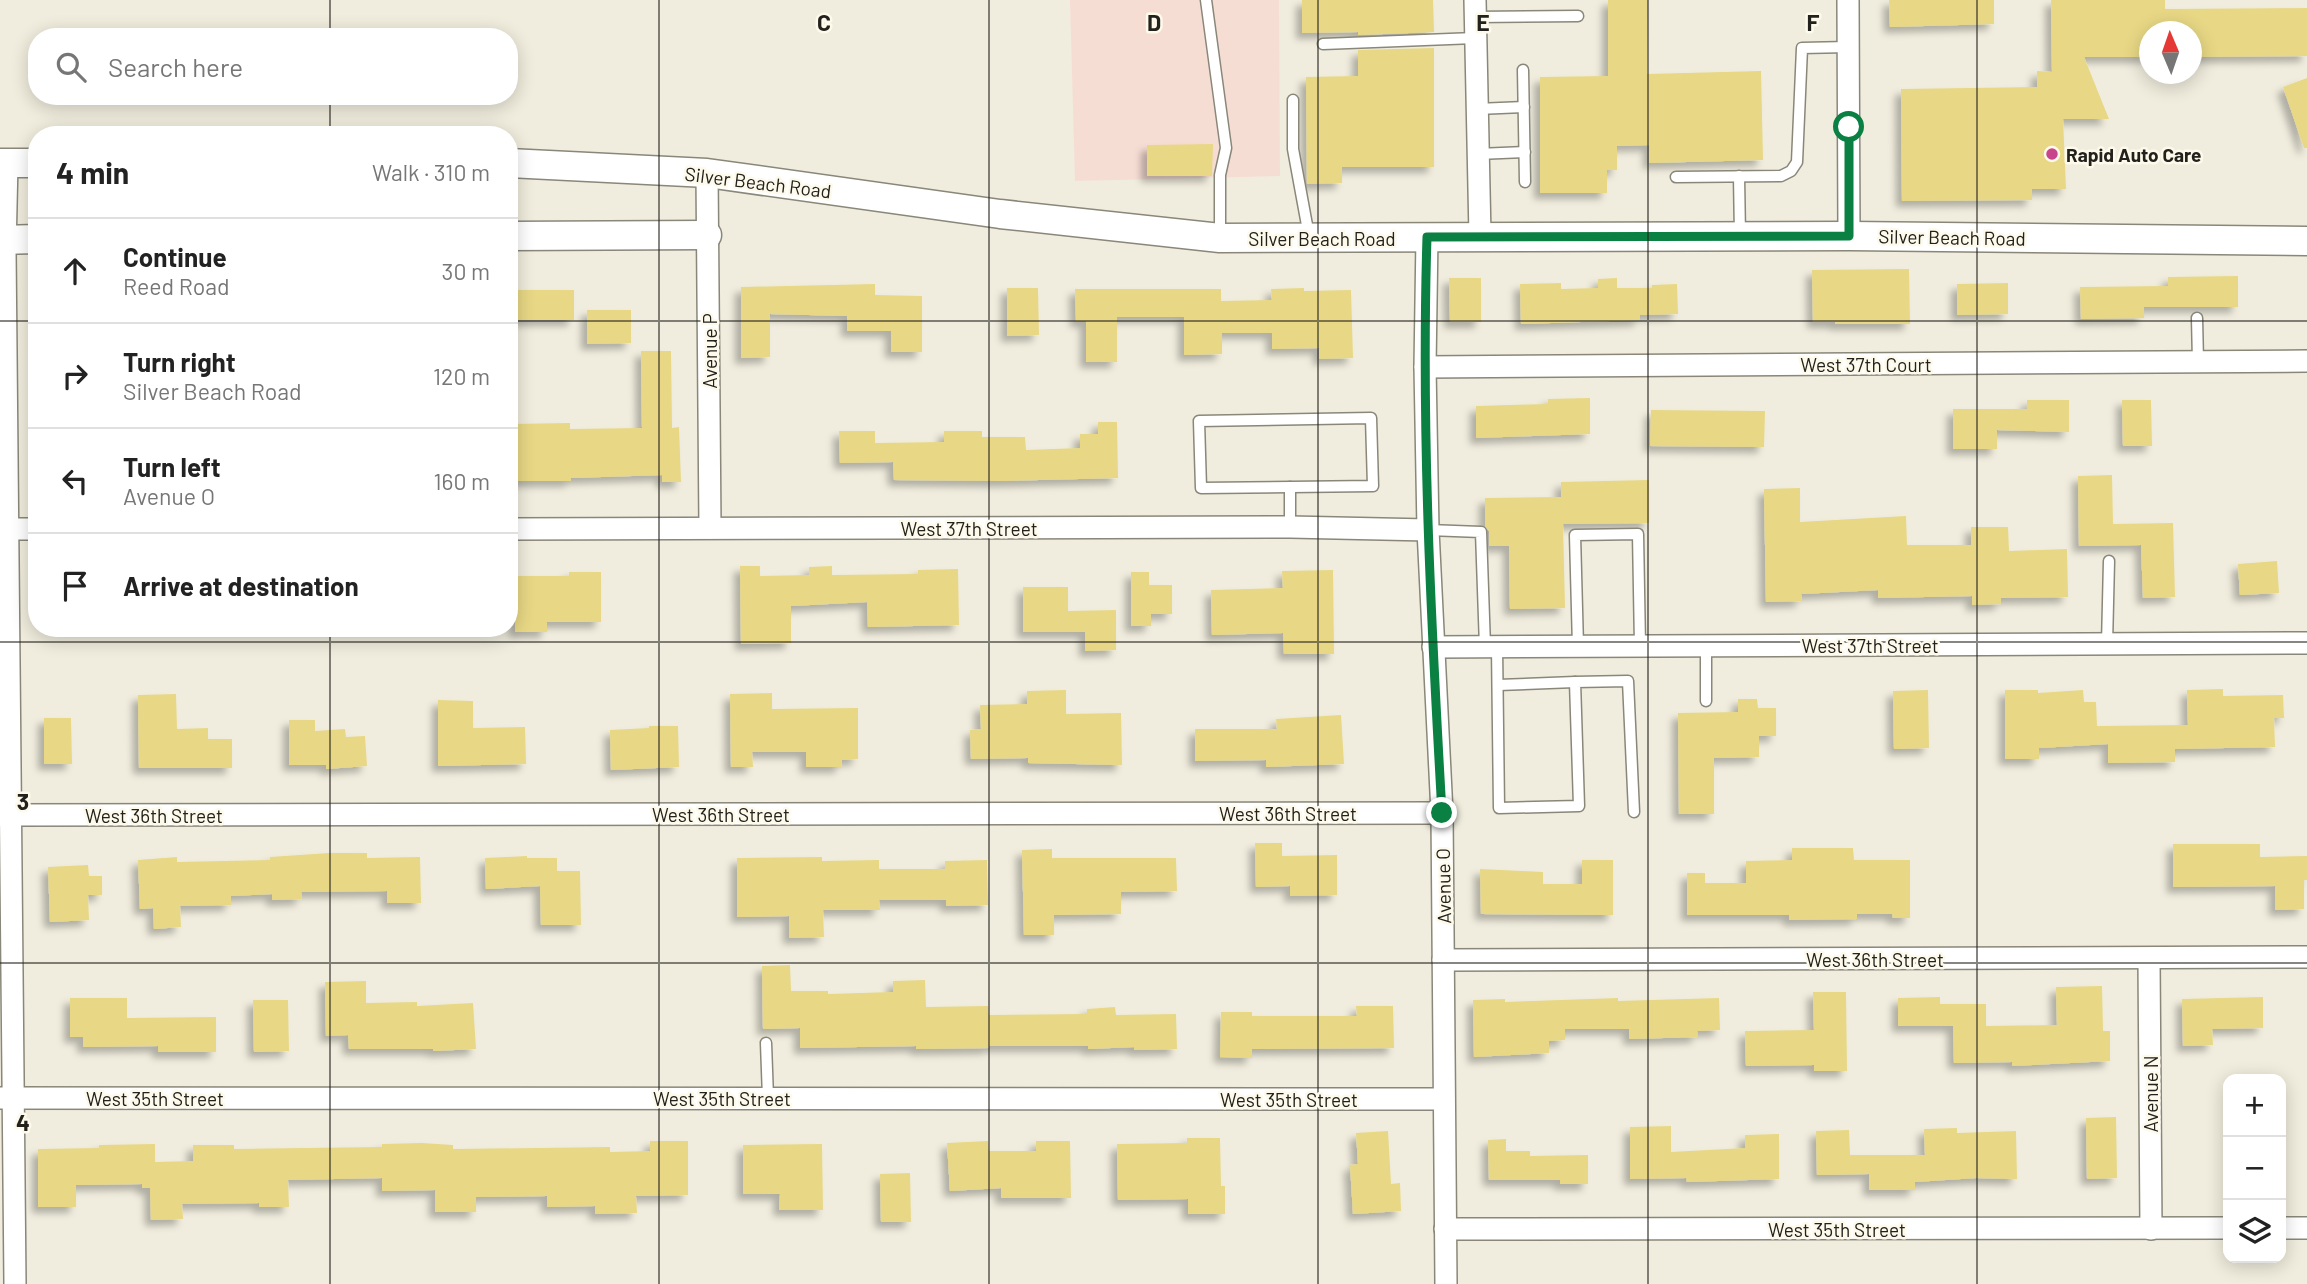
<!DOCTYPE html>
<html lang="en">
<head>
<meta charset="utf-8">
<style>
	:root { --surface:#fff; --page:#f6f6f6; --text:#222; --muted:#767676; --line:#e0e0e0 }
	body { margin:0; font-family:Barlow,sans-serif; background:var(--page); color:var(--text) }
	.controls { position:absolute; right:21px; bottom:21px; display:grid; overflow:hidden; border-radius:14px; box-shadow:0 4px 18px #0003 }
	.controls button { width:63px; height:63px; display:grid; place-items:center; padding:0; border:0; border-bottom:2px solid var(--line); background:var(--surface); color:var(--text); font:35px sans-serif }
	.compass { position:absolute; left:2139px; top:21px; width:63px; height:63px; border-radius:50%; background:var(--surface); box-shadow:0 4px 18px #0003; rotate:358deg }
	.stop { position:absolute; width:21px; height:21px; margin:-16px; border:5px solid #0b8043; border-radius:50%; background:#fff }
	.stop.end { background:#0b8043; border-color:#fff; box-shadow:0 2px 7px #0008 }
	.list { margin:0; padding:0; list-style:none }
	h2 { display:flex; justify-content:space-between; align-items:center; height:91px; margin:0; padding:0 28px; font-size:30px }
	h2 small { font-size:23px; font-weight:400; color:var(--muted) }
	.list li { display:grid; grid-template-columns:46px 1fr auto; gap:21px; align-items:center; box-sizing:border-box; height:105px; padding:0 28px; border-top:2px solid var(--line) }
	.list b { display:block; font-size:26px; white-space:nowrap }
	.list p { margin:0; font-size:23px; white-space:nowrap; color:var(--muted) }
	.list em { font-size:23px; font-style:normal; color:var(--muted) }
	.icon { flex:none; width:38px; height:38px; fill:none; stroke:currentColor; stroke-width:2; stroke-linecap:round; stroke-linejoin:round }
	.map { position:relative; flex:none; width:2307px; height:1284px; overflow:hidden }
	.search { position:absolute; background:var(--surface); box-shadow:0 4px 18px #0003; left:28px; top:28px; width:490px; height:77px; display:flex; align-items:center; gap:18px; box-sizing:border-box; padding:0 24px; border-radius:28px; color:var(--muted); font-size:26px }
	.panel { position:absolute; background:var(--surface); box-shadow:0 4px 18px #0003; left:28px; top:126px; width:490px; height:511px; border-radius:28px }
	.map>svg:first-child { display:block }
</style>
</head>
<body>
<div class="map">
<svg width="2307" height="1284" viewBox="0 0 2307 1284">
	<defs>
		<filter id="shadow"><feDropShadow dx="-6" dy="6" stdDeviation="3.5" flood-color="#0004"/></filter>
	</defs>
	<rect width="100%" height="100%" fill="#f0edde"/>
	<path fill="#f6ddd4" d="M 1070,0 L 1279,0 L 1280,176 L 1075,181 Z"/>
	<g fill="#e8d885" filter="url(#shadow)">
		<path d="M 1302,0 L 1433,0 L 1434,32 L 1358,35 L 1358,32 L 1302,33 Z"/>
		<path d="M 1608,0 L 1648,0 L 1647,74 L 1761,71 L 1763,160 L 1649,163 L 1649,145 L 1617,146 L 1617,170 L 1607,170 L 1607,193 L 1540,193 L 1540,77 L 1608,76 Z"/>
		<path d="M 1889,0 L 1994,0 L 1994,24 L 1890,27 Z"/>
		<path d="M 2051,0 L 2165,0 L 2165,9 L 2307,8 L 2307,56 L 2192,57 L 2192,32 L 2150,32 L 2150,57 L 2084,57 L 2109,119 L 2063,119 L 2066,189 L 2032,189 L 2032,200 L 1902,201 L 1901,89 L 2037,87 L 2037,71 L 2052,72 Z"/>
		<path d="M 1434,48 L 1434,167 L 1342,167 L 1342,183 L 1307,184 L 1306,77 L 1358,76 L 1358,50 Z"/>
		<path d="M 2307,78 L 2307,148 L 2304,148 L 2283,87 Z"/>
		<path d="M 1213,144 L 1212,176 L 1147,176 L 1147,145 Z"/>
		<path d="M 1909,269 L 1910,324 L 1835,324 L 1835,322 L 1813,322 L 1812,270 Z"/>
		<path d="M 2238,276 L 2238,307 L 2144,307 L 2144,318 L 2081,319 L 2080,287 L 2168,286 L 2168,277 Z"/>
		<path d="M 1449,278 L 1481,278 L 1481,322 L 1450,322 Z"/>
		<path d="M 1617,278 L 1617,288 L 1652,288 L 1652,285 L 1677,284 L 1678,314 L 1640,315 L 1640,320 L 1521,324 L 1520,284 L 1561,283 L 1561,289 L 1598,288 L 1598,279 Z"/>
		<path d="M 2008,283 L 2008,314 L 1957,315 L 1957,284 Z"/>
		<path d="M 875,284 L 875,295 L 922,296 L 922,352 L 891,352 L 891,331 L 847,331 L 847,316 L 770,314 L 770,357 L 741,358 L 741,287 Z"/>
		<path d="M 1007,288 L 1038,288 L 1039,335 L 1007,336 Z"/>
		<path d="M 1304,288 L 1304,291 L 1351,290 L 1353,358 L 1319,359 L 1319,348 L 1272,349 L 1272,333 L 1222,333 L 1222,354 L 1184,355 L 1184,317 L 1117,317 L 1117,362 L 1086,362 L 1086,321 L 1076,321 L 1075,289 L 1221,289 L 1221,301 L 1272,300 L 1271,289 Z"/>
		<rect x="511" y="290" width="63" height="30"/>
		<path d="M 587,310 L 631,310 L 631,343 L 587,344 Z"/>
		<path d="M 641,351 L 671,351 L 672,428 L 679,427 L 681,482 L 662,482 L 662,475 L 571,478 L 571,481 L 509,481 L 509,424 L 570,423 L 570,429 L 642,428 Z"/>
		<path d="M 1590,398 L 1590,434 L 1476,438 L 1476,406 L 1548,404 L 1548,399 Z"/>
		<path d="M 2027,400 L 2069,400 L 2069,432 L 1997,430 L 1997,449 L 1953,449 L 1953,409 L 2027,409 Z"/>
		<path d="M 2122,400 L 2151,400 L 2152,446 L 2123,446 Z"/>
		<path d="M 1651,410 L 1765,411 L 1764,447 L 1650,446 Z"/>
		<path d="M 1098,422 L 1117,422 L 1118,478 L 1002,481 L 894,480 L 893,462 L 840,463 L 839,431 L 875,431 L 875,443 L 944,442 L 944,431 L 982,431 L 982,437 L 1025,437 L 1026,450 L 1080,448 L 1080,434 L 1098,434 Z"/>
		<path d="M 2112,475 L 2113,524 L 2173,523 L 2175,597 L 2143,598 L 2141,545 L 2079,546 L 2078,476 Z"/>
		<path d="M 1649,480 L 1649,523 L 1563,524 L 1565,608 L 1510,609 L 1509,546 L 1489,546 L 1489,531 L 1485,526 L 1485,498 L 1561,497 L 1561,482 Z"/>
		<path d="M 1800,488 L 1800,522 L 1906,516 L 1907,545 L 1971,545 L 1971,527 L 2008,527 L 2009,551 L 2067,549 L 2068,597 L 2001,598 L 2001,604 L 1972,605 L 1972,596 L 1878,598 L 1878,590 L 1801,594 L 1802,601 L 1766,602 L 1764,489 Z"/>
		<path d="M 2277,561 L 2279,593 L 2240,595 L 2238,564 Z"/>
		<path d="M 740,566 L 760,566 L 760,576 L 809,575 L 809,567 L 832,566 L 832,575 L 918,574 L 918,570 L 958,569 L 959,625 L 868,627 L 867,602 L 791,606 L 791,643 L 741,644 Z"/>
		<path d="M 1333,570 L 1334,654 L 1284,654 L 1283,633 L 1212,635 L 1211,590 L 1283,588 L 1282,571 Z"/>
		<path d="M 569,572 L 601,572 L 601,622 L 547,622 L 547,632 L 515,632 L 515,576 L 569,576 Z"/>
		<path d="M 1131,572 L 1149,572 L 1149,585 L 1172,585 L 1172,614 L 1151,614 L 1151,626 L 1131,626 Z"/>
		<path d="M 1023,587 L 1068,587 L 1068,611 L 1116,610 L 1116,650 L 1085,651 L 1085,632 L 1023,632 Z"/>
		<path d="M 2223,689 L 2223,696 L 2283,695 L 2284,718 L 2274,718 L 2275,747 L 2175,749 L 2175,762 L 2108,763 L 2108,744 L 2039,748 L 2039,759 L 2005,759 L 2005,690 L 2038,690 L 2038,693 L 2083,690 L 2084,702 L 2096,702 L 2097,726 L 2188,725 L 2187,690 Z"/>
		<path d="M 1066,690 L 1066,714 L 1121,713 L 1122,765 L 1028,763 L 1028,758 L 971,759 L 970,730 L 981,729 L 980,705 L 1027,704 L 1027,691 Z"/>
		<path d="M 1928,690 L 1929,748 L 1894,749 L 1893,691 Z"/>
		<path d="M 772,693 L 772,709 L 858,708 L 858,759 L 842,760 L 841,767 L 806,767 L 806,752 L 752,752 L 753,767 L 731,767 L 730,694 Z"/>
		<path d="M 176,694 L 177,729 L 208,728 L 208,739 L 232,739 L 232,768 L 139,768 L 138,695 Z"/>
		<path d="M 1738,699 L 1757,699 L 1758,708 L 1776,708 L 1776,736 L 1759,736 L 1759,757 L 1714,758 L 1714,814 L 1679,814 L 1678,713 L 1738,712 Z"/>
		<path d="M 438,700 L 473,701 L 473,728 L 525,727 L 526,764 L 438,766 Z"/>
		<path d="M 1341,715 L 1344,764 L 1266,767 L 1266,760 L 1195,761 L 1195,729 L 1277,729 L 1276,719 Z"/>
		<path d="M 44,718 L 71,718 L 72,764 L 44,764 Z"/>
		<path d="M 289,720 L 315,720 L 315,731 L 345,729 L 346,737 L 365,736 L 367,766 L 326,769 L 326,765 L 289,765 Z"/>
		<path d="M 649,726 L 678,726 L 679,767 L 611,770 L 610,730 L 649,728 Z"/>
		<path d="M 1255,843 L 1282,843 L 1282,856 L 1337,855 L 1337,895 L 1290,896 L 1290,886 L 1256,887 Z"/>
		<path d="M 2173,844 L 2260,844 L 2260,857 L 2307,856 L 2307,880 L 2304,880 L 2304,909 L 2275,910 L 2275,886 L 2173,887 Z"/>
		<path d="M 1792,848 L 1853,848 L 1854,860 L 1910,860 L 1910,918 L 1893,918 L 1892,914 L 1857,914 L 1857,919 L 1789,920 L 1789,915 L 1687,915 L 1687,873 L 1705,873 L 1705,883 L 1746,883 L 1746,861 L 1792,860 Z"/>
		<path d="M 1052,849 L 1052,858 L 1176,858 L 1177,891 L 1121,892 L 1121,914 L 1054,915 L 1054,935 L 1024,935 L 1022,850 Z"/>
		<path d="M 329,853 L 367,853 L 367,858 L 420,857 L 421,903 L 387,903 L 387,891 L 301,892 L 302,899 L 272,900 L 272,894 L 231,896 L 231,905 L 180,906 L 181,927 L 154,929 L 153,908 L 140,909 L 138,860 L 177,857 L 177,862 L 270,860 L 270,857 Z"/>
		<path d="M 527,856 L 527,858 L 557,858 L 557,871 L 580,871 L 581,925 L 541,925 L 540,886 L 486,889 L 485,858 Z"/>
		<path d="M 822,857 L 822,861 L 879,860 L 879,869 L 945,869 L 945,861 L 987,860 L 988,905 L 946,906 L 946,900 L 879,900 L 880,910 L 823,910 L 824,937 L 789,938 L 789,916 L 737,917 L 737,858 Z"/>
		<path d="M 1582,860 L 1613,860 L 1613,915 L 1481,914 L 1480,869 L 1543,872 L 1543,884 L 1582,884 Z"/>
		<path d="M 88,865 L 89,876 L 102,876 L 102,895 L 88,895 L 89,920 L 50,922 L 48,867 Z"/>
		<path d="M 790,965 L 791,991 L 828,991 L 828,994 L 893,992 L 893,981 L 925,980 L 926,1007 L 988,1006 L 989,1015 L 1087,1014 L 1087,1009 L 1115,1007 L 1116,1015 L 1176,1014 L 1177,1049 L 1134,1050 L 1134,1047 L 1088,1049 L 1088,1046 L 989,1046 L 989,1048 L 916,1049 L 916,1046 L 800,1048 L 800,1028 L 763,1029 L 762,966 Z"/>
		<path d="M 366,981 L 366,1003 L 417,1002 L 417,1006 L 473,1003 L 476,1049 L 433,1051 L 433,1049 L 349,1049 L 348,1035 L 326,1036 L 325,982 Z"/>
		<path d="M 2102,986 L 2103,1031 L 2110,1031 L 2110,1061 L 2012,1066 L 2012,1062 L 1954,1063 L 1953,1026 L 1898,1026 L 1898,998 L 1940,997 L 1940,1004 L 1986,1004 L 1986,1026 L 2057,1025 L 2056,987 Z"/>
		<path d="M 1813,992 L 1846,992 L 1847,1071 L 1814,1071 L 1814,1065 L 1746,1066 L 1745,1031 L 1814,1030 Z"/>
		<path d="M 2263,997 L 2263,1028 L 2212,1029 L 2213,1045 L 2183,1046 L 2182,999 Z"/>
		<path d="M 70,998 L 127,998 L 127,1018 L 216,1017 L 216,1052 L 158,1052 L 158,1046 L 83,1047 L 83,1037 L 70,1037 Z"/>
		<path d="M 1618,998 L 1618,1001 L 1719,998 L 1720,1030 L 1697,1031 L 1698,1037 L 1629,1039 L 1629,1029 L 1565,1029 L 1565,1040 L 1549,1041 L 1549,1053 L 1474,1057 L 1473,1000 L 1505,999 L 1505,1002 Z"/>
		<path d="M 253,1000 L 288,1000 L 289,1051 L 254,1052 Z"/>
		<path d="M 1356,1006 L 1393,1006 L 1394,1048 L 1252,1049 L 1252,1058 L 1220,1057 L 1221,1012 L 1252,1012 L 1252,1016 L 1357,1016 Z"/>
		<path d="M 2116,1117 L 2117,1178 L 2087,1179 L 2086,1118 Z"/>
		<path d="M 1671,1126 L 1671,1152 L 1745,1148 L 1745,1135 L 1779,1134 L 1779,1179 L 1687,1182 L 1686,1178 L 1630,1179 L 1630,1127 Z"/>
		<path d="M 1957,1128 L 1957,1133 L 2016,1131 L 2017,1179 L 1976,1178 L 1915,1182 L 1915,1190 L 1869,1190 L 1869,1174 L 1817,1175 L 1816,1131 L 1849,1130 L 1850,1155 L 1925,1155 L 1924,1129 Z"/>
		<path d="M 1388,1131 L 1391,1184 L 1400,1183 L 1401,1211 L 1353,1214 L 1350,1165 L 1358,1164 L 1356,1133 Z"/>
		<path d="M 1187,1138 L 1220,1138 L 1221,1186 L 1225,1186 L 1225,1214 L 1188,1214 L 1188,1199 L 1118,1200 L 1117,1144 L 1187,1143 Z"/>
		<path d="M 1506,1139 L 1506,1151 L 1530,1151 L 1530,1156 L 1588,1155 L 1588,1184 L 1560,1184 L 1560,1180 L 1489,1180 L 1488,1140 Z"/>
		<path d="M 650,1141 L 688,1141 L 688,1195 L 636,1196 L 637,1213 L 595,1214 L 595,1206 L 547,1207 L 547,1196 L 476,1197 L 476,1212 L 435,1212 L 435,1190 L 382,1191 L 382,1178 L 288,1180 L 289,1207 L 259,1207 L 259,1203 L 182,1204 L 183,1219 L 151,1220 L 150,1188 L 142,1188 L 142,1184 L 76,1185 L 76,1207 L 38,1207 L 38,1149 L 99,1148 L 99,1145 L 155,1144 L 155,1162 L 193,1161 L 193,1145 L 234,1145 L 234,1149 L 382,1147 L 382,1144 L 422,1143 L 453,1145 L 453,1149 L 610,1147 L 610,1152 L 650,1151 Z"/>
		<path d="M 988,1141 L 989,1151 L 1036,1151 L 1036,1141 L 1070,1141 L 1071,1198 L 1001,1198 L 1001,1188 L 950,1191 L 947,1143 Z"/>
		<path d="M 822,1144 L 823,1210 L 779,1210 L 780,1194 L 743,1194 L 743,1145 Z"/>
		<path d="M 910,1173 L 911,1222 L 881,1222 L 880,1174 Z"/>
	</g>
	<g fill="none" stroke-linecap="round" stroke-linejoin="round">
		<defs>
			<g id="service">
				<path d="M 1206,0 L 1226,148 L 1220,175 L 1220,235"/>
				<path d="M 1475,17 L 1578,16"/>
				<path d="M 1323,44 L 1475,38"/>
				<path d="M 1523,70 L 1525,182"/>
				<path d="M 1293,100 L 1293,149 L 1309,236"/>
				<path d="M 1477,109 L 1524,107"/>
				<path d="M 1478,154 L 1525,152"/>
				<path d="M 1739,176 L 1740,236"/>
				<path d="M 1676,177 L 1781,176 L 1791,171 L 1797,162 L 1802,48 L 1848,47"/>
				<path d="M 2197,318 L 2198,362"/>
				<path d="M 1371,418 L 1373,486 L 1201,488 L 1199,421 Z"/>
				<path d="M 1290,487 L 1290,527"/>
				<path d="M 1428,530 L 1481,532 L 1485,647"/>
				<path d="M 2107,644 L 2109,561"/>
				<path d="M 1497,647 L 1499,808 L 1579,806 L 1575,682 L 1628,681 L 1634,812"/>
				<path d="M 1578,647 L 1575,535 L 1638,534 L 1640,646"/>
				<path d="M 1498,685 L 1575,682"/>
				<path d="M 1706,701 L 1706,646"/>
				<path d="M 766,1043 L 768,1098"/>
			</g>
			<g id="minor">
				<path d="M 1475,0 L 1480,236"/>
				<path d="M 1848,0 L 1849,236"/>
				<path d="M 7,163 L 5,249 L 15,1284"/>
				<path d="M 707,173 L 710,528"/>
				<path d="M 1427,237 L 1425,367 L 1428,530 L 1442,813 L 1446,1284"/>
				<path d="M 1425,367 L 2307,361"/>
				<path d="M 0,529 L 37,529"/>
				<path d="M 509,529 L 1290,527 L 1428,530"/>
				<path d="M 1433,647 L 2307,643"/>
				<path d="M 0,815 L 1442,813"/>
				<path d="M 2149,959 L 2151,1229"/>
				<path d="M 1443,960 L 2307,957"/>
				<path d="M 0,1098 L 1444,1099"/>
				<path d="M 2281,1228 L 2307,1228"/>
				<path d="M 1445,1229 L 2228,1228"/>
			</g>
			<g id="tertiary">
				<path d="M 0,163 L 37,163"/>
				<path d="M 509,163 L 707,173 L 1000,214 L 1220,238 L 1849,236 L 2307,241"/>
				<path d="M 509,236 L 707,235"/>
				<path d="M 0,240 L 37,239"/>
			</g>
		</defs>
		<use href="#service" stroke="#898779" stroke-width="13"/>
		<use href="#minor" stroke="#898779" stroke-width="24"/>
		<use href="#tertiary" stroke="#898779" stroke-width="31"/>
		<use href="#service" stroke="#fff" stroke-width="10"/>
		<use href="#minor" stroke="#fff" stroke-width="21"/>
		<use href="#tertiary" stroke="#fff" stroke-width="28"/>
	</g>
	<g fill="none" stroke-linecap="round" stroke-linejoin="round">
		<path stroke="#0b8043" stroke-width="9" d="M 1442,813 C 1431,621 1421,429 1427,237 L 1849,236 L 1849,127"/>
	</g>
	<path fill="none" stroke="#22211c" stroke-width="2" stroke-opacity="0.55" d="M 330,0 L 330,37M 659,0 L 659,1284M 989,0 L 989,1284M 1318,0 L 1318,1284M 1648,0 L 1648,1284M 1977,0 L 1977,1284M 330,96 L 330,135M 0,321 L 37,321M 509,321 L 2307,321M 330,628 L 330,1284M 0,642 L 2307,642M 0,963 L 2307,963"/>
	<circle fill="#c8458c" stroke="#fdfaeb" stroke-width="2.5" cx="2052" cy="154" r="7"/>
	<g text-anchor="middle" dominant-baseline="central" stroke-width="5" stroke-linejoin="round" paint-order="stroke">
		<g font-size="19" font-weight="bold" fill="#22211c" stroke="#fdfaeb" text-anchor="start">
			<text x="2066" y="154">Rapid Auto Care</text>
		</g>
		<g font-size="19" fill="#22211c" stroke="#fdfaeb">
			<text transform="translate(758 182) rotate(7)">Silver Beach Road</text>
			<text transform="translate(1952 237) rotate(1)">Silver Beach Road</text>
			<text x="1322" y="238">Silver Beach Road</text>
			<text transform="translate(709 351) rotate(-90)">Avenue P</text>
			<text x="1866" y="364">West 37th Court</text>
			<text x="969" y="528">West 37th Street</text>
			<text x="1870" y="645">West 37th Street</text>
			<text x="1288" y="813">West 36th Street</text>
			<text x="721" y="814">West 36th Street</text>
			<text x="154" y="815">West 36th Street</text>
			<text transform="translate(1443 886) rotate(-91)">Avenue O</text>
			<text x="1875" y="959">West 36th Street</text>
			<text transform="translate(2150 1094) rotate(-90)">Avenue N</text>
			<text x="155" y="1098">West 35th Street</text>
			<text x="722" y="1098">West 35th Street</text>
			<text x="1289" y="1099">West 35th Street</text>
			<text x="1837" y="1229">West 35th Street</text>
		</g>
	</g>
	<g font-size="23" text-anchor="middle" font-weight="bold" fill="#22211c" stroke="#fdfaeb" stroke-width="5" stroke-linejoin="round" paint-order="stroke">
		<text x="824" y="31">C</text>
		<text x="1154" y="31">D</text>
		<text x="1483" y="31">E</text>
		<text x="1813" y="31">F</text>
		<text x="23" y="810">3</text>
		<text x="23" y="1131">4</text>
	</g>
</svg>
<div class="controls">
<button>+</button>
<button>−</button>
<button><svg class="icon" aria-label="layers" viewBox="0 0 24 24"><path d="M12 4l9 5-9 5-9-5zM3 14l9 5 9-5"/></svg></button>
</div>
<svg class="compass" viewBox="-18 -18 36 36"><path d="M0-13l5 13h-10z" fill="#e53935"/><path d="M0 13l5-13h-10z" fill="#767676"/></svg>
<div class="stop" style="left:1849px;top:127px"></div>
<div class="stop end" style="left:1442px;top:813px"></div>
<div class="search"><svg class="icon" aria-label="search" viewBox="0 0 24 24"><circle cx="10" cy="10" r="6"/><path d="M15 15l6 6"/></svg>Search here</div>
<section class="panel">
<h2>4 min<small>Walk · 310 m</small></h2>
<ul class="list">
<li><svg class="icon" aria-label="ahead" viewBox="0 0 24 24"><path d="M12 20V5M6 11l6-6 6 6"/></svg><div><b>Continue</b><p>Reed Road</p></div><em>30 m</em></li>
<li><svg class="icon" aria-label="right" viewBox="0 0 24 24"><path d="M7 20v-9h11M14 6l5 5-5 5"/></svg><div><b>Turn right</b><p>Silver Beach Road</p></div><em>120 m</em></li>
<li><svg class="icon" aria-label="left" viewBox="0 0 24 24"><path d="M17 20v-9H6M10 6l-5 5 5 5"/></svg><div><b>Turn left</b><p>Avenue O</p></div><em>160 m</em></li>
<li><svg class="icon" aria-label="arrive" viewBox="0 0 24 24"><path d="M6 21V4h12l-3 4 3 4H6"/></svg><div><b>Arrive at destination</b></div></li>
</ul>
</section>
</div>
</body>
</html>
